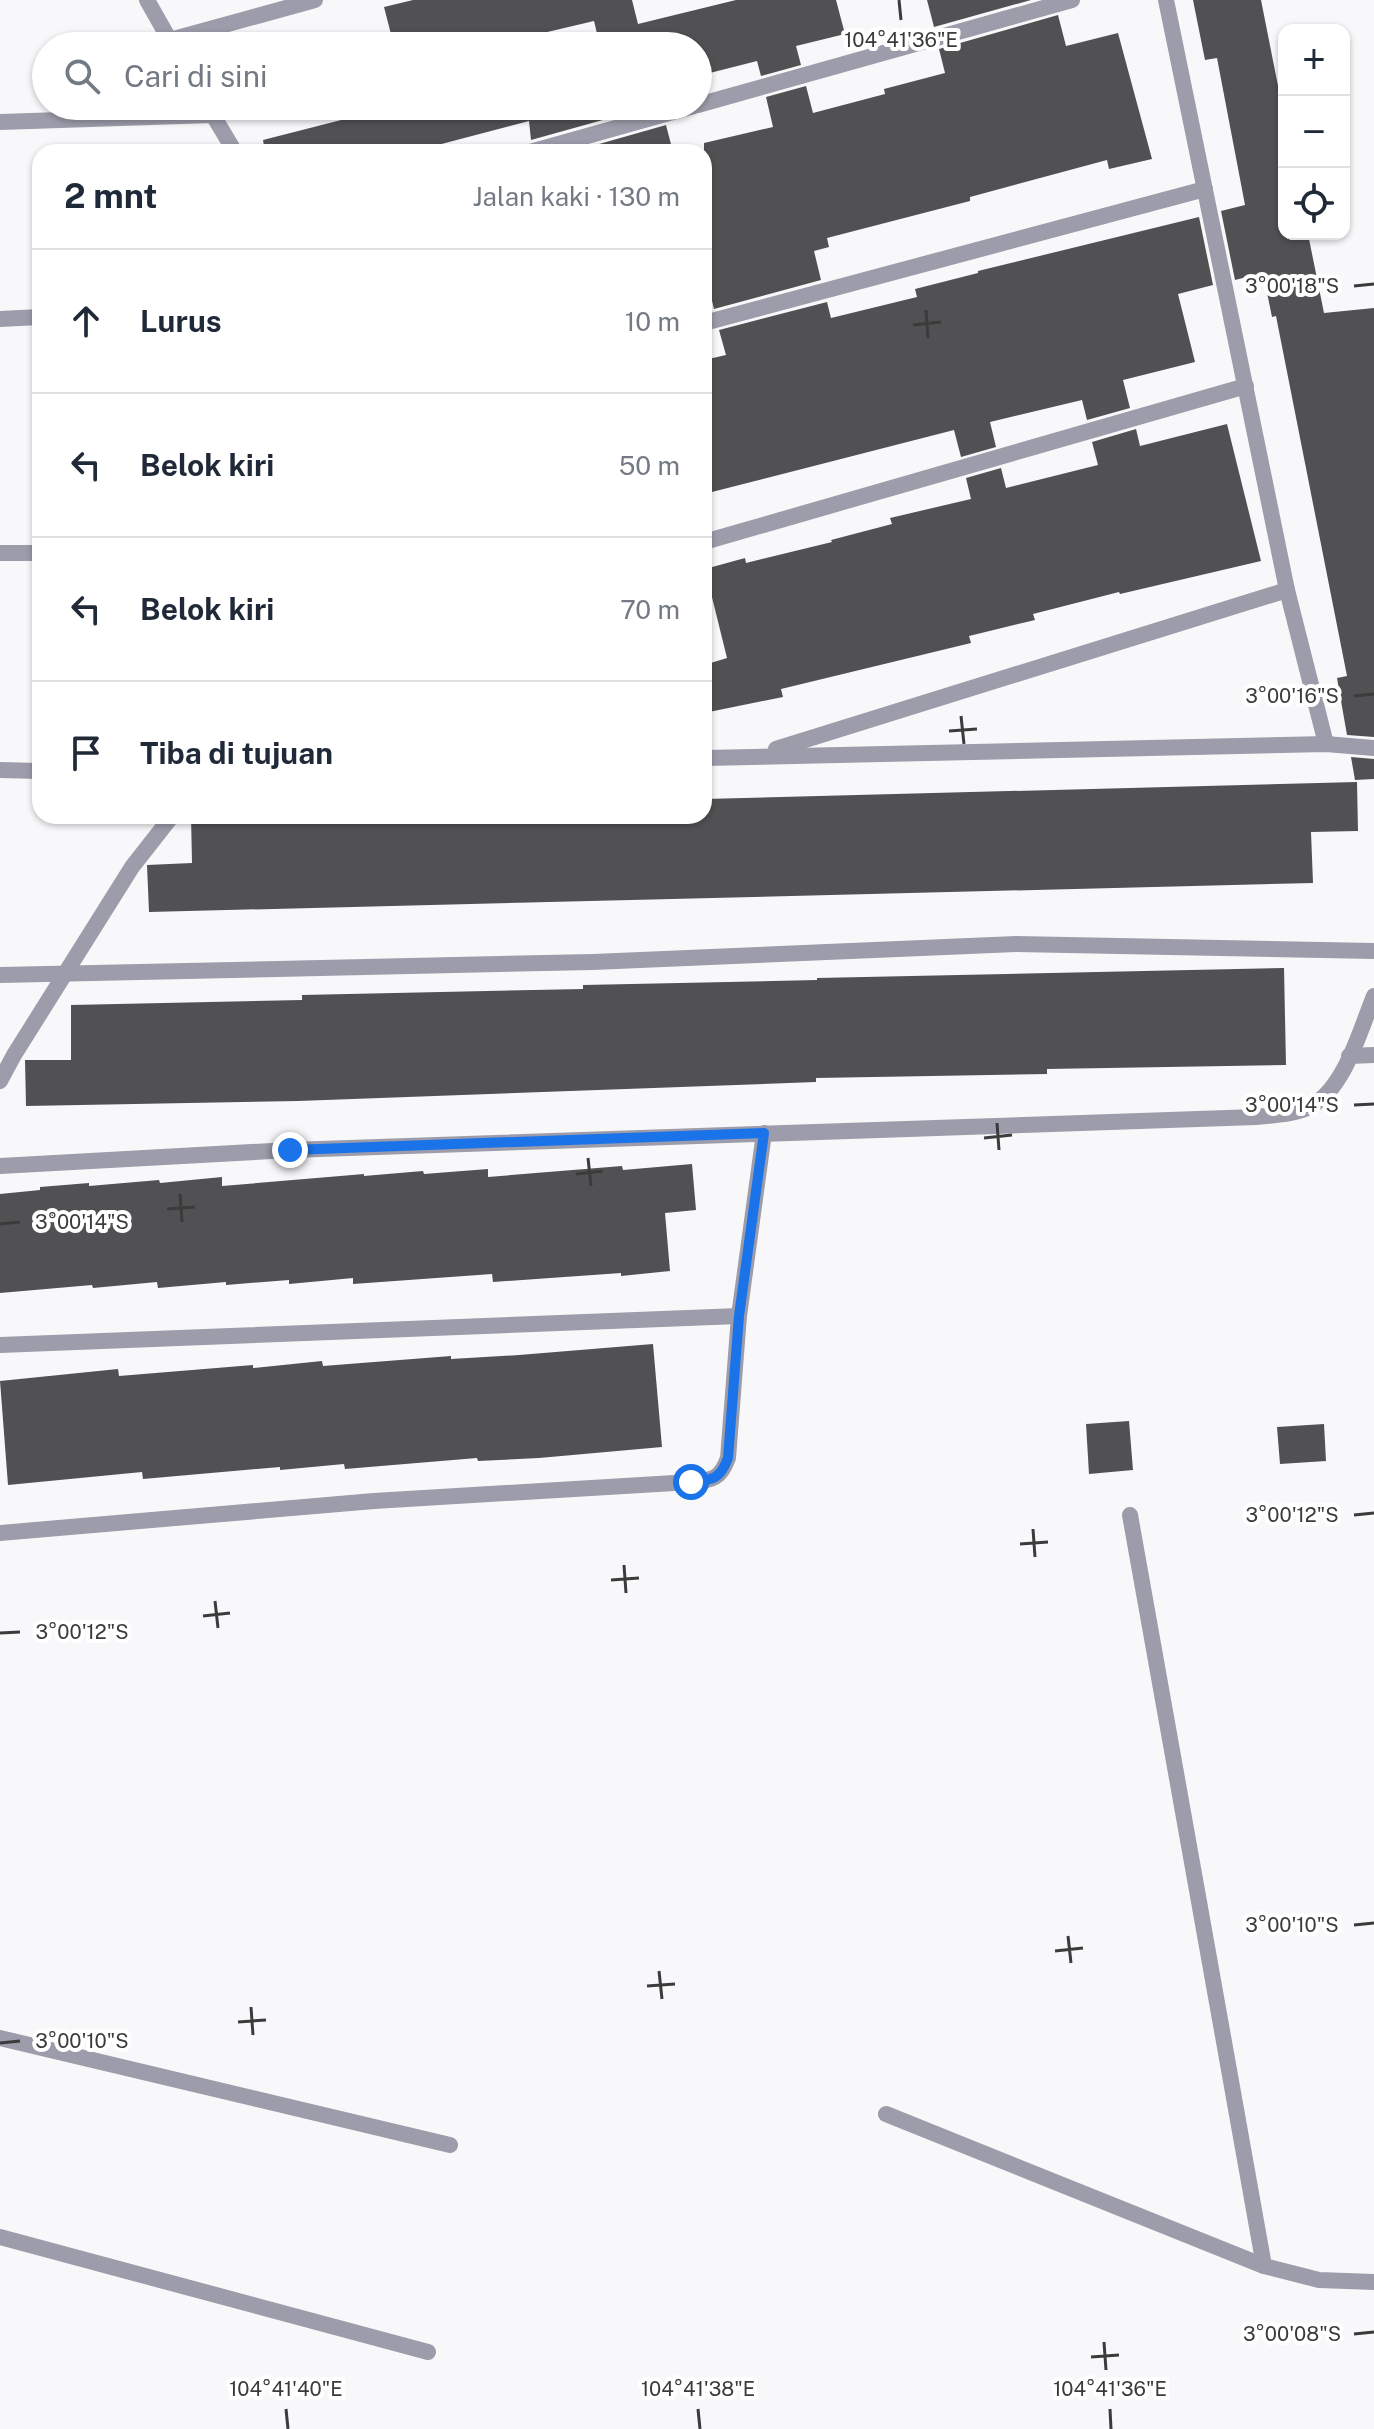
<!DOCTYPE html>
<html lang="id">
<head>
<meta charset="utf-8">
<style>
	:root { --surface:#fff; --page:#f6f6f7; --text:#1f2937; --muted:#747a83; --line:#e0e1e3 }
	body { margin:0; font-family:"Public Sans",sans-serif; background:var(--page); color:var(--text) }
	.controls { position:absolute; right:24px; top:24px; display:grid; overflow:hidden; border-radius:16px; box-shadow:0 2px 6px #0004 }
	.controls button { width:72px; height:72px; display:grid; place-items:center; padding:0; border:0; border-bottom:2px solid var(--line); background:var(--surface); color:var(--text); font:40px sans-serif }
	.stop { position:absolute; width:24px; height:24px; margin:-18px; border:6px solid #1a73e8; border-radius:50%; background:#fff }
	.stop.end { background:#1a73e8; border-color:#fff; box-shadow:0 2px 8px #0008 }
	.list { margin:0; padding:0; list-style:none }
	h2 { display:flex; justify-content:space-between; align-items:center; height:104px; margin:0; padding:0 32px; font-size:34px }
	h2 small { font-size:26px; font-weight:400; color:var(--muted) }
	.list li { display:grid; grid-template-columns:52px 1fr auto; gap:24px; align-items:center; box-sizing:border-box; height:144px; padding:0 32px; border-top:2px solid var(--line) }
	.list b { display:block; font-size:30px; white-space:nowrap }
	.list em { font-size:26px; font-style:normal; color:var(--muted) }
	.icon { flex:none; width:44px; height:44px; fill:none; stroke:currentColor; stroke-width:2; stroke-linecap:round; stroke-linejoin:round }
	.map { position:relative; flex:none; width:1374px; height:2429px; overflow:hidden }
	.search { position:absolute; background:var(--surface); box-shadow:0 2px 6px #0004; left:32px; top:32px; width:680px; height:88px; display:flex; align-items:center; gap:20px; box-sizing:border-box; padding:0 28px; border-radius:44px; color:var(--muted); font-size:30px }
	.panel { position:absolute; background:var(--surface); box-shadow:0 2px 6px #0004; left:32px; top:144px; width:680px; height:680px; border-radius:24px }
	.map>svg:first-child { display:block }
</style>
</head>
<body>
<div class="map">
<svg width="1374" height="2429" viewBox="0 0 1374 2429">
	<rect width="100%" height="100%" fill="#f8f8fa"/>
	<g fill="#515153">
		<path d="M 413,0 L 632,0 L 638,24 L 736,0 L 836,0 L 845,34 L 796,46 L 801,65 L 761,76 L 757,61 L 698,76 L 698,46 L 600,46 L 594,21 L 488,46 L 394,46 L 384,7 Z"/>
		<path d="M 927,0 L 1031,0 L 934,27 Z"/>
		<path d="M 1193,0 L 1261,0 L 1284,116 L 1284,234 L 1308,234 L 1324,313 L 1374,308 L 1374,737 L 1347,735 L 1337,678 L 1347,676 L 1276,316 L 1272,317 L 1263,273 L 1235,280 L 1221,211 L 1245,205 L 1217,58 L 1205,60 Z"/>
		<path d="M 1058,15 L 1066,46 L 1118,33 L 1152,159 L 1109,169 L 1107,160 L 970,197 L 970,201 L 827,238 L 829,247 L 814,251 L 821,280 L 714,309 L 704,267 L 704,143 L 773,127 L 766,97 L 806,86 L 813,113 L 885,94 L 884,89 L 945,73 L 939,49 Z"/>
		<path d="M 396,106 L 653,106 L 531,140 L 529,121 L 411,152 L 265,152 L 263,140 Z"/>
		<path d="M 666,125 L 673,152 L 571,152 Z"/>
		<path d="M 1199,217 L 1213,285 L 1178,294 L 1195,362 L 1123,380 L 1130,408 L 1087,420 L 1082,400 L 990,422 L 996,447 L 961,457 L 954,430 L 704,494 L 704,360 L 726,355 L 719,330 L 827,302 L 831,318 L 917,297 L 915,289 L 978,273 L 978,271 Z"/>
		<path d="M 1227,424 L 1261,561 L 1120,594 L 1119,592 L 1033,614 L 1035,620 L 969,636 L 971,643 L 781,689 L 783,697 L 704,713 L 704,665 L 727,658 L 705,569 L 745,558 L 746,563 L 832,542 L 831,540 L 892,524 L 890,518 L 971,499 L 966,478 L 1001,468 L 1006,488 L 1098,465 L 1092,442 L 1136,429 L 1140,446 Z"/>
		<path d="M 1351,757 L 1374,759 L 1374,779 L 1355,780 Z"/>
		<path d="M 1357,782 L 1358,831 L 1311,832 L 1313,883 L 149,912 L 147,865 L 192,863 L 191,816 L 704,816 L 704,799 Z"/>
		<path d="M 1284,968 L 1286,1065 L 1047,1069 L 1047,1074 L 816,1078 L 816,1082 L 298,1101 L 26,1106 L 25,1060 L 71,1060 L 71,1005 L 302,1000 L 302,995 L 583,989 L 583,985 L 817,980 L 817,978 Z"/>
		<path d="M 692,1164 L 696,1210 L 665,1213 L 670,1271 L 621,1276 L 621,1273 L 493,1282 L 492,1274 L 353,1284 L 353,1278 L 289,1284 L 289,1280 L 226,1285 L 226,1282 L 158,1288 L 157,1282 L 93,1288 L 92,1285 L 0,1293 L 0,1194 L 40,1190 L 40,1187 L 89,1183 L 89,1186 L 159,1180 L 160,1183 L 222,1177 L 222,1186 L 364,1174 L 364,1176 L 423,1171 L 424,1174 L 488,1169 L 488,1177 L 622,1166 L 623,1170 Z"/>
		<path d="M 653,1344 L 662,1447 L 539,1458 L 478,1461 L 477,1458 L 345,1469 L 344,1464 L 280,1470 L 280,1467 L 143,1479 L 142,1472 L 8,1485 L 0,1381 L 118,1369 L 119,1376 L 253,1365 L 253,1368 L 322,1361 L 323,1366 L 451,1356 L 451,1359 L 519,1355 Z"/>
		<path d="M 1129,1421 L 1133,1470 L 1089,1474 L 1086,1424 Z"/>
		<path d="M 1324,1424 L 1326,1461 L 1280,1464 L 1277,1427 Z"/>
	</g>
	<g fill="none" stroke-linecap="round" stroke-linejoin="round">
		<g stroke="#9c9caa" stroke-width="16">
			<path d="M 147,0 L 173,46"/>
			<path d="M 1166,0 L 1287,590 L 1326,744"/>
			<path d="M 170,40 L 315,0"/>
			<path d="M 698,105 L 1072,0"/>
			<path d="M 208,107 L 235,152"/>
			<path d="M 0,122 L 212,115"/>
			<path d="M 530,152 L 694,106"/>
			<path d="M 0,319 L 40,317"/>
			<path d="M 704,323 L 1205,189"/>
			<path d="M 704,542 L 1246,386"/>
			<path d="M 0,553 L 40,553"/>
			<path d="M 776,749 L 1287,590"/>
			<path d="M 704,758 L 1326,744 L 1374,748"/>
			<path d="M 0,770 L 40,771"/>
			<path d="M 0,975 L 593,962 L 1016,944 L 1374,951"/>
			<path d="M 1349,1056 L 1374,1055"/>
			<path d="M 0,1081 L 14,1055 L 132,867 L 172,816"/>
			<path d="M 0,1166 L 290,1150 L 1256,1117 C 1273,1115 1295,1115 1311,1106 C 1345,1088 1360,1030 1374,996"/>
			<path d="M 0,1345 L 739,1316"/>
			<path d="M 1130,1515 L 1264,2266"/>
			<path d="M 0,1533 L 374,1501 L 691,1482 C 712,1480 720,1480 728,1458 L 739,1316 L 764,1133"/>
			<path d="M 0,2038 L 450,2145"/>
			<path d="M 886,2114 L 1264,2266 L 1319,2280 L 1374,2282"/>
			<path d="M 0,2237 L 428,2352"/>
		</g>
	</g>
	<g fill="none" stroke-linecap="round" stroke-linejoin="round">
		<path stroke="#1a73e8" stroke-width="10" d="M 290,1150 L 764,1133 L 739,1316 L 728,1458 C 720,1480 712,1480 691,1482"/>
	</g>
	<path fill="none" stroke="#3b3b3c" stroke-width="3" d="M 899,0 L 901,20M 1354,286 L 1374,284M 926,310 L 928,338M 913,325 L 941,322M 1354,696 L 1374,694M 961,716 L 964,744M 949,731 L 977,729M 1354,1105 L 1374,1104M 997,1123 L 999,1150M 984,1138 L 1012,1135M 588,1158 L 591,1186M 576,1174 L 603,1171M 180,1194 L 182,1222M 167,1209 L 195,1207M 0,1224 L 20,1222M 1354,1515 L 1374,1513M 1033,1529 L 1035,1557M 1020,1544 L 1048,1542M 624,1565 L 626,1593M 611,1580 L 639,1578M 215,1601 L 218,1628M 203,1616 L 230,1613M 0,1633 L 20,1632M 1354,1925 L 1374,1923M 1068,1936 L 1071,1963M 1055,1951 L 1083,1948M 659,1971 L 662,1999M 647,1986 L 675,1984M 251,2007 L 253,2035M 238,2022 L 266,2020M 0,2043 L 20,2041M 1354,2334 L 1374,2332M 1104,2342 L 1106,2370M 1091,2357 L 1119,2355M 286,2409 L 288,2429M 698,2409 L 700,2429M 1110,2409 L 1111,2429"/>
	<g font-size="20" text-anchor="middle" fill="#3b3b3c" stroke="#fff" stroke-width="8" stroke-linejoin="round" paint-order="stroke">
		<text x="901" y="47">104°41'36"E</text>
		<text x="1292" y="293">3°00'18"S</text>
		<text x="1292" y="703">3°00'16"S</text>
		<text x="1292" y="1112">3°00'14"S</text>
		<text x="82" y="1229">3°00'14"S</text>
		<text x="1292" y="1522">3°00'12"S</text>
		<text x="82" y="1639">3°00'12"S</text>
		<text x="1292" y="1932">3°00'10"S</text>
		<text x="82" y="2048">3°00'10"S</text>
		<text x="1292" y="2341">3°00'08"S</text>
		<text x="286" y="2396">104°41'40"E</text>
		<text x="698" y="2396">104°41'38"E</text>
		<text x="1110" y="2396">104°41'36"E</text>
	</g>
</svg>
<div class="controls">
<button>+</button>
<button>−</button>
<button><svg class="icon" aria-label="locate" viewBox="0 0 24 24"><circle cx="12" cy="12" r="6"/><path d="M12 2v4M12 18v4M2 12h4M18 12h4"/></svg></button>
</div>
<div class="stop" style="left:691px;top:1482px"></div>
<div class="stop end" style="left:290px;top:1150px"></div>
<div class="search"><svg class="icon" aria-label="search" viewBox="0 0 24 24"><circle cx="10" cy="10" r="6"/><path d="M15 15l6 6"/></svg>Cari di sini</div>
<section class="panel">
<h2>2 mnt<small>Jalan kaki · 130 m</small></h2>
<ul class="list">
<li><svg class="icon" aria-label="ahead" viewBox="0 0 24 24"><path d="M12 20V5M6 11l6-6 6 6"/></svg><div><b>Lurus</b></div><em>10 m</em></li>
<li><svg class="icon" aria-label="left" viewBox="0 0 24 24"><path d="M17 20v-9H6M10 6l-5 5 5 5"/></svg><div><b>Belok kiri</b></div><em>50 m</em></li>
<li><svg class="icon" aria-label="left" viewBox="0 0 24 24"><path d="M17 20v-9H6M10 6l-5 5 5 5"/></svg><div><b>Belok kiri</b></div><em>70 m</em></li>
<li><svg class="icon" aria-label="arrive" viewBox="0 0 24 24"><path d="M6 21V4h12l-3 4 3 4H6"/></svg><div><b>Tiba di tujuan</b></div></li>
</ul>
</section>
</div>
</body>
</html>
